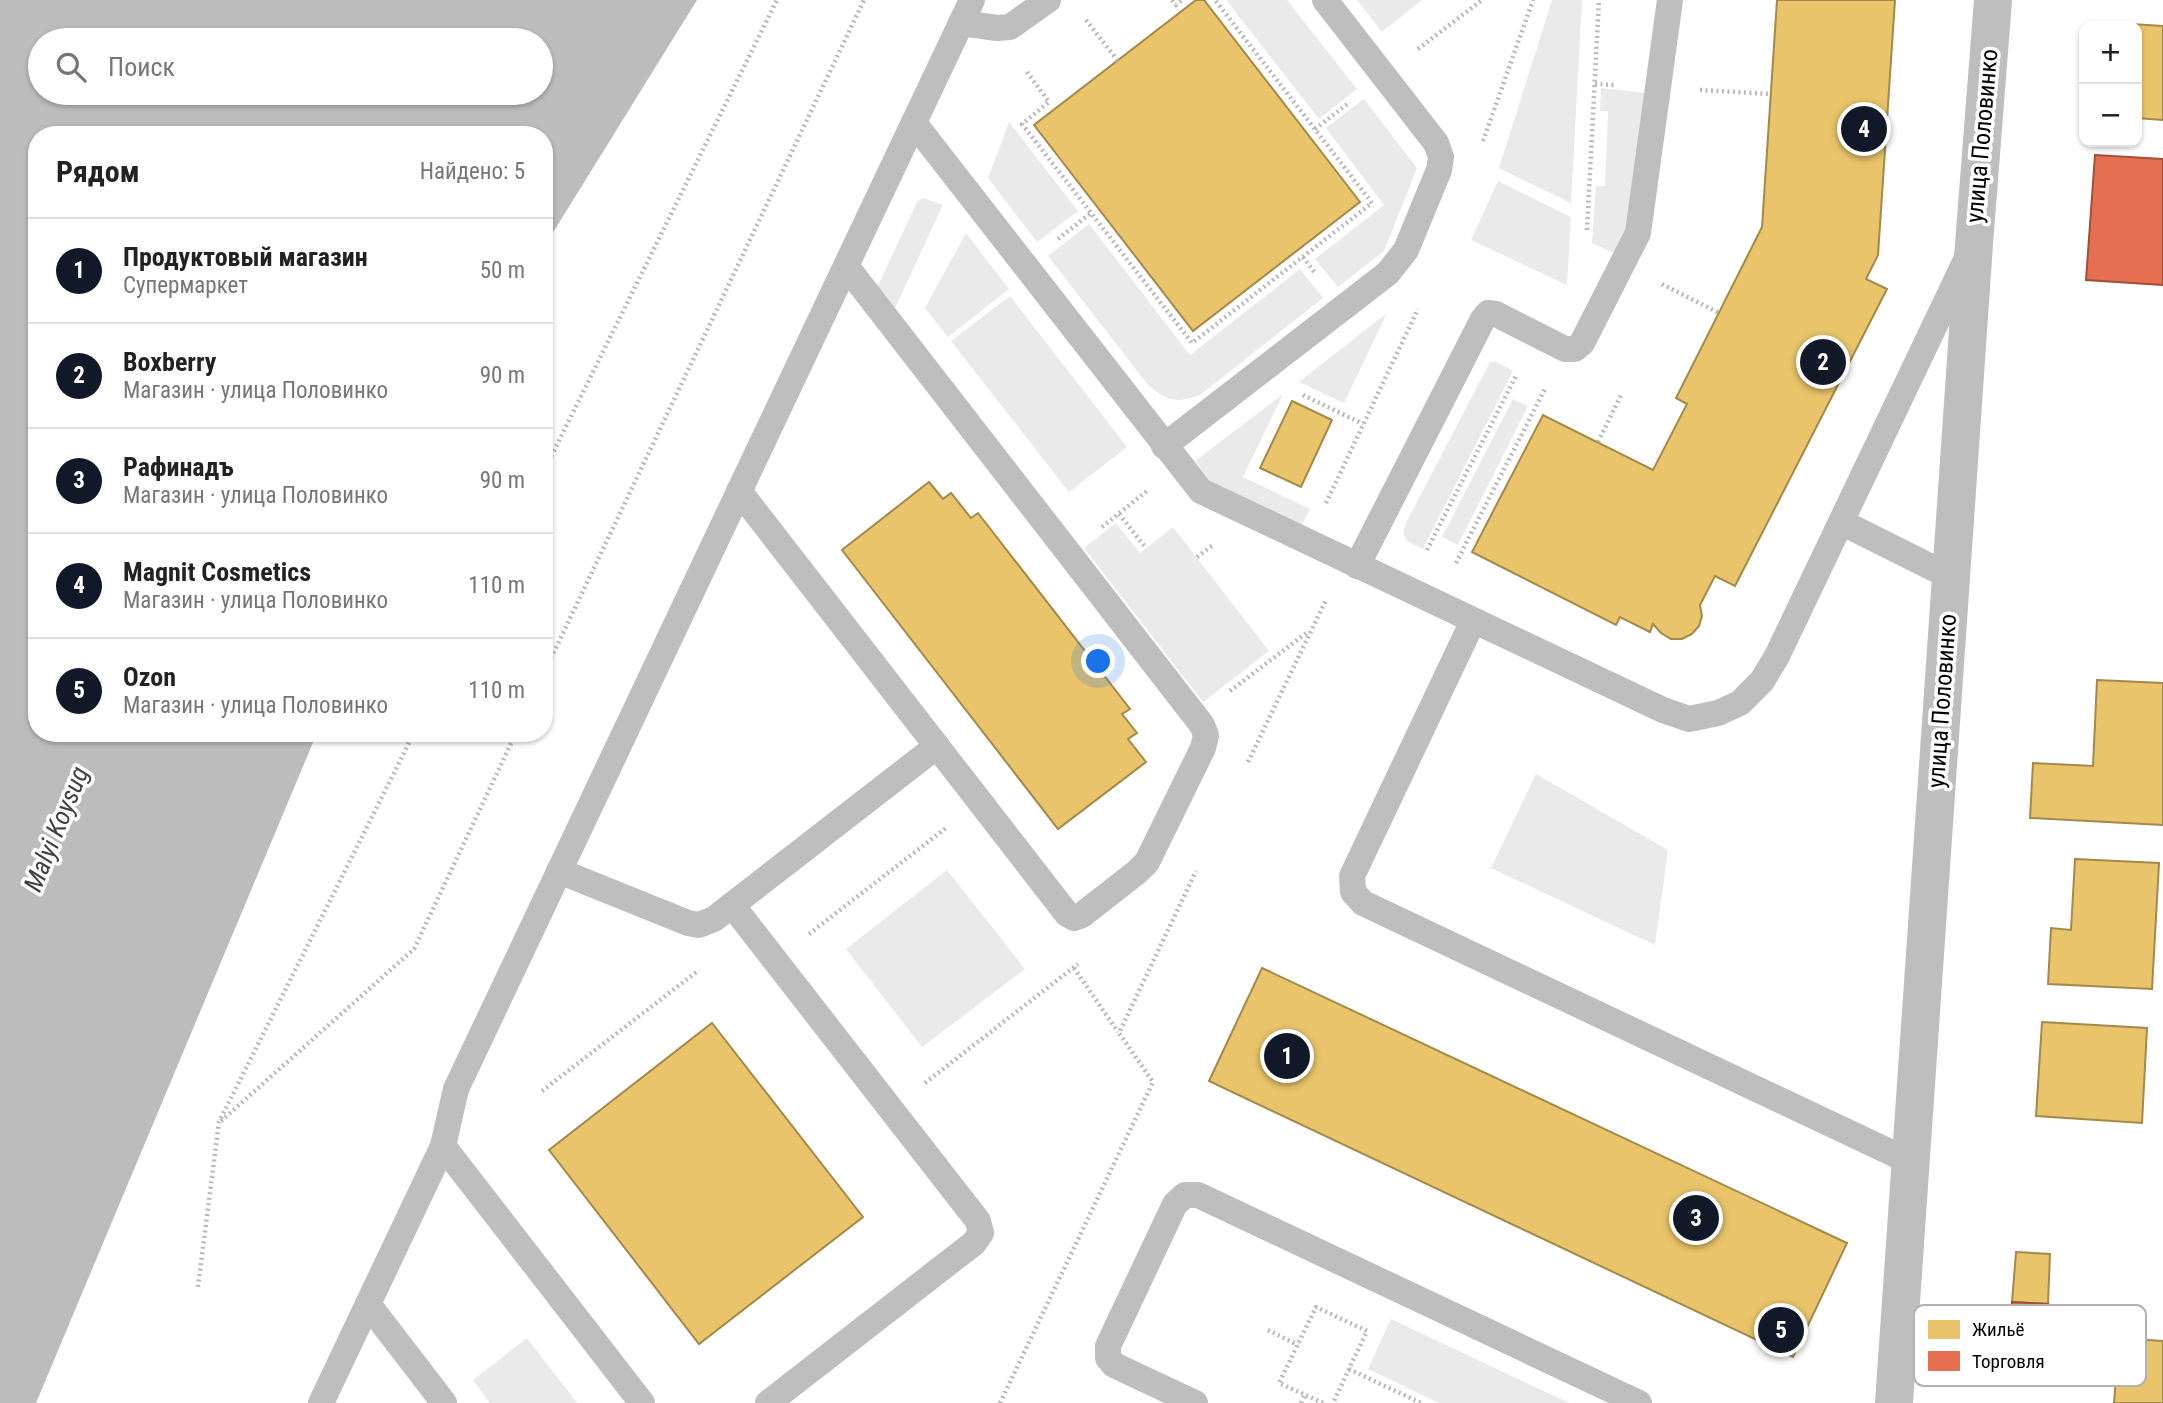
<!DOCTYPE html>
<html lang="ru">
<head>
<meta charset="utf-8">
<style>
	:root { --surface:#fff; --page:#f2f2f2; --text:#222; --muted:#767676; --line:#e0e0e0; --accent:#111827 }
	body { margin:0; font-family:"Roboto Condensed",sans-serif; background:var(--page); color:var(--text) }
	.controls { position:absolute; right:21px; top:21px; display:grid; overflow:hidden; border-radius:14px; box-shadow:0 2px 5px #0004 }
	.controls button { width:63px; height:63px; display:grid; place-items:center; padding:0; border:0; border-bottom:2px solid var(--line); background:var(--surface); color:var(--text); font:35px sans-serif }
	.you { position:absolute; left:1099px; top:662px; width:24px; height:24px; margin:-18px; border:5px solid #fff; border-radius:50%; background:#1a73e8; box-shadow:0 0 0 10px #1a73e833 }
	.badge { display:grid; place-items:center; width:46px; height:46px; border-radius:50%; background:var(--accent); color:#fff; font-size:23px; font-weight:700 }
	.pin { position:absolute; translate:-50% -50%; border:4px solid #fff; box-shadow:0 2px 7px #0006 }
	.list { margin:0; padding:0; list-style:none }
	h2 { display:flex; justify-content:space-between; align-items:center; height:91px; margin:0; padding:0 28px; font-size:30px }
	h2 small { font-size:23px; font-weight:400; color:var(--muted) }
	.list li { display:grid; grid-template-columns:46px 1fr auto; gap:21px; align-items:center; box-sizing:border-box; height:105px; padding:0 28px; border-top:2px solid var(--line) }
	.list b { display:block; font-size:26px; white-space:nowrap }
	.list p { margin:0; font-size:23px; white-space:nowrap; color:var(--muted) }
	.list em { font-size:23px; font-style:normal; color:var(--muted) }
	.icon { flex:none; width:38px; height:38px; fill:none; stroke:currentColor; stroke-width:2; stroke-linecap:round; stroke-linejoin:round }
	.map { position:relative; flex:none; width:2163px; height:1403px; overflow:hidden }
	.search { position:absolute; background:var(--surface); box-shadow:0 2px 5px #0004; left:28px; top:28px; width:525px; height:77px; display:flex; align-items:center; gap:18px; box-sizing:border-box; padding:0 24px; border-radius:38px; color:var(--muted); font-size:26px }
	.panel { position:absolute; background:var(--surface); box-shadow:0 2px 5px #0004; left:28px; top:126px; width:525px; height:616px; border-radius:28px }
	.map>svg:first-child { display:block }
</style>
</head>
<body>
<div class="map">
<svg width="2163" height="1403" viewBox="0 0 2163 1403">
	<rect width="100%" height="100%" fill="#fff"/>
	<g fill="#eaeaea">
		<path d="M 1226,0 L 1287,0 L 1357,89 L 1319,119 Z"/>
		<path d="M 1357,0 L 1422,0 L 1382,32 Z"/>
		<path d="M 1552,0 L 1582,0 L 1571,203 L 1499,168 Z"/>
		<path d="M 1601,88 L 1655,94 L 1632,223 L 1618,255 L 1592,243 L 1596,186 L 1605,186 L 1608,111 L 1600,111 Z"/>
		<path d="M 1364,99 L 1417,168 L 1384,251 L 1338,287 L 1315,259 L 1384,205 L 1326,128 Z"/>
		<path d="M 1009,122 L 1078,211 L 1037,242 L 988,178 Z"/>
		<path d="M 1498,181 L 1571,217 L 1567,285 L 1471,240 Z"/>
		<path d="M 923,198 L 943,205 L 895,308 L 876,290 L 917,202 Z"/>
		<path d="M 1089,224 L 1190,355 L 1300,269 L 1323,298 L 1200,395 C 1175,404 1168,401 1148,385 L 1048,256 Z"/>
		<path d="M 966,233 L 1009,289 L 948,337 L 925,308 Z"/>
		<path d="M 1010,296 L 1127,447 L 1069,492 L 951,341 Z"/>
		<path d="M 1387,313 L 1344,403 L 1299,382 Z"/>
		<path d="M 1490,362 L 1496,362 L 1513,371 L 1423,549 L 1407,541 L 1403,533 L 1406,523 Z"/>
		<path d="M 1283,394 L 1243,477 L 1310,509 L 1302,525 L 1211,482 L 1195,461 Z"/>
		<path d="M 1513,399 L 1528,406 L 1458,545 L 1442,537 Z"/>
		<path d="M 1116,523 L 1140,553 L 1173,527 L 1269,651 L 1203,702 L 1084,548 Z"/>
		<path d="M 1536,774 L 1668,850 L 1655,945 L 1491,868 Z"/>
		<path d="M 947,870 L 1025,969 L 922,1047 L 846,949 Z"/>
		<path d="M 1391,1319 L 1550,1394 L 1569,1403 L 1439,1403 L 1368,1369 Z"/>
		<path d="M 527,1338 L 577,1403 L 490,1403 L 473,1380 Z"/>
	</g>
	<path fill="#bcbcbc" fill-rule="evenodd" d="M 0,0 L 697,0 L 544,247 L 544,135 L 37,135 L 37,733 L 317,733 L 36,1403 L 0,1403 ZM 40,40 L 541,40 L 541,93 L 40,93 Z"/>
	<g fill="#e9c46a" stroke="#a3894a" stroke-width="2">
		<path d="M 1196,0 L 1204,0 L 1360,202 L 1193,331 L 1034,125 Z"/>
		<path d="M 1777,0 L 1895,0 L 1878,255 L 1866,279 L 1887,289 L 1735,586 L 1715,576 L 1700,605 L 1702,616 L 1699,626 L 1692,634 L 1682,639 L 1671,639 L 1661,633 L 1653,624 L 1650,632 L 1620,617 L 1616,625 L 1472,552 L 1543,415 L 1653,470 L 1687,404 L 1676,398 L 1762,227 Z"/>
		<path d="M 2131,24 L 2163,26 L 2163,120 L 2137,118 L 2137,26 L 2131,26 Z"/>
		<path d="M 1292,401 L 1332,420 L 1301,487 L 1260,468 Z"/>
		<path d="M 929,482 L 943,499 L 951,493 L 971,518 L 978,513 L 1130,709 L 1122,714 L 1137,733 L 1128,739 L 1146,762 L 1058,829 L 842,550 Z"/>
		<path d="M 2097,680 L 2163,683 L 2163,825 L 2030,818 L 2033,763 L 2093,766 Z"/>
		<path d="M 2075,859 L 2159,863 L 2152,989 L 2048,984 L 2051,928 L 2071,930 Z"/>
		<path d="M 1262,968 L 1847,1243 L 1793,1357 L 1209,1081 Z"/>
		<path d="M 2042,1022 L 2147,1028 L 2142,1123 L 2036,1116 Z"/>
		<path d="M 712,1023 L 863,1217 L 699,1344 L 549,1150 Z"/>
		<path d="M 2016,1252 L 2050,1254 L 2048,1304 L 2012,1302 Z"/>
		<path d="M 2119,1338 L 2163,1341 L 2163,1403 L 2114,1403 Z"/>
	</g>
	<g fill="#e76f51" stroke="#a24e39" stroke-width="2">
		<path d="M 2095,155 L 2163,159 L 2163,285 L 2086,280 Z"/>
		<path d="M 2012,1302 L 2048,1304 L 2042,1360 L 2008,1358 Z"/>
	</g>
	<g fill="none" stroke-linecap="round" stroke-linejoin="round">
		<g stroke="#b8b8b8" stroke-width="4.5" stroke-dasharray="2 3.5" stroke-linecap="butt">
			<path d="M 1172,0 L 1176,5 L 1182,0"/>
			<path d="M 1086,20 L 1118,61"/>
			<path d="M 1418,49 L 1482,0"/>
			<path d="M 1027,72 L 1049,102 L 1022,124 L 1192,343 L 1372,203 L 1215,0"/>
			<path d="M 1595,84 L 1615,85"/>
			<path d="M 1700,90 L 1771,94"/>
			<path d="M 1315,129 L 1350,102"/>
			<path d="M 1483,141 L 1533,0"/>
			<path d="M 1587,230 L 1599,0"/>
			<path d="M 1058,239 L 1091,213"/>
			<path d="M 1303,257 L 1315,273"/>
			<path d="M 1662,284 L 1719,313"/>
			<path d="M 1303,395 L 1363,424"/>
			<path d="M 1598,442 L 1622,393"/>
			<path d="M 544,471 L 777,0"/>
			<path d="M 1326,503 L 1418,309"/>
			<path d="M 1119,514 L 1146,548"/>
			<path d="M 1102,527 L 1147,491"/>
			<path d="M 1427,550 L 1517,374"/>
			<path d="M 1197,557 L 1213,545"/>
			<path d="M 1456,563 L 1546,387"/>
			<path d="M 544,673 L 864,0"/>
			<path d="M 1230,691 L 1309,631"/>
			<path d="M 1248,762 L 1326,600"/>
			<path d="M 809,934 L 946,828"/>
			<path d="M 1074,968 L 1118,1032"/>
			<path d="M 925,1083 L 1078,964"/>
			<path d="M 542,1091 L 699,970"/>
			<path d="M 221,1121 L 414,949 L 516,733"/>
			<path d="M 198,1287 L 219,1122 L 414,733"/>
			<path d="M 1268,1330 L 1298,1345"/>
			<path d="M 1349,1369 L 1421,1403"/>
			<path d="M 1000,1403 L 1153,1082 L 1119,1033 L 1196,871"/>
			<path d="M 1301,1403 L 1305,1395"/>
			<path d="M 1323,1403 L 1279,1383 L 1316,1307 L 1367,1331 L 1333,1403"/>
		</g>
		<g stroke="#bebebe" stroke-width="26">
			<path d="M 961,23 L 997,28 L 1010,27 L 1048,0"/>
			<path d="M 914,123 L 1201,491 L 1663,710 L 1689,719 L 1718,713 L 1740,703 L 1762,681 L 1777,656 L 1967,258"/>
			<path d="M 1164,446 L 1388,273 L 1406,250 L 1439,170 L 1441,157 L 1436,143 L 1325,0"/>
			<path d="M 739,491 L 1067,914 L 1074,918 L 1082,915 L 1137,872 L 1147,862 L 1203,748 L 1206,735 L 1202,725 L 846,266"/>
			<path d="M 1841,522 L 1951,577"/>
			<path d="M 1357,566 L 1483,319 L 1488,313 L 1496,314 L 1565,349 L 1575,349 L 1582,343 L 1638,233 L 1670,0"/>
			<path d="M 1473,621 L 1352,876 L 1353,892 L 1363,903 L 1911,1162"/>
			<path d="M 559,871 L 688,923 L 699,925 L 714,919 L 937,746"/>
			<path d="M 732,905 L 978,1221 L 981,1233 L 974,1243 L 768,1403"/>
			<path d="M 443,1146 L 642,1403"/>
			<path d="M 368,1304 L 444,1403"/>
			<path d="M 321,1403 L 443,1146 L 456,1089 L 972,0"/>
			<path d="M 1195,1403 L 1114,1365 L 1108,1358 L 1108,1346 L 1175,1204 L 1185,1195 L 1198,1195 L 1639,1403"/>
		</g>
		<path stroke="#bebebe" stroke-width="38" d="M 1894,1403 L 1974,244 L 1993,0"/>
	</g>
	<g text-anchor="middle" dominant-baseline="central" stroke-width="7" stroke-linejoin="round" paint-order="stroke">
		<g font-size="24" fill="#000" stroke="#fff">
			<text transform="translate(1982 136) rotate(-85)">улица Половинко</text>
			<text transform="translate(1942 701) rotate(-86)">улица Половинко</text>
		</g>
		<g font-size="26" font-style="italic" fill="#414141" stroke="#fff">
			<text transform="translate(56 829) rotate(-68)">Malyi Koysug</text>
		</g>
	</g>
	<rect x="1914" y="1305" width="232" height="81" rx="10" fill="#fff" stroke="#b2b2b2" stroke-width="2"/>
	<rect x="1928" y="1320" width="32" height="19" fill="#e9c46a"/>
	<rect x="1928" y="1351" width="32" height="20" fill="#e76f51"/>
	<g font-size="19" fill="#000">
		<text x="1972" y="1336">Жильё</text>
		<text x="1972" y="1368">Торговля</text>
	</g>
</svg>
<div class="controls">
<button>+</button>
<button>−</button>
</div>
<div class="you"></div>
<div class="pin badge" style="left:1287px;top:1056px">1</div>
<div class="pin badge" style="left:1823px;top:362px">2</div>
<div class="pin badge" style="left:1696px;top:1218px">3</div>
<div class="pin badge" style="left:1864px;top:129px">4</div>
<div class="pin badge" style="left:1781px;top:1330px">5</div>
<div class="search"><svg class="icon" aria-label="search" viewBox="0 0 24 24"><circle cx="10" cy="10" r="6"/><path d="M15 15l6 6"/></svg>Поиск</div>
<section class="panel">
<h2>Рядом<small>Найдено: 5</small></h2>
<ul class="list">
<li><span class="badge">1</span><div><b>Продуктовый магазин</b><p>Супермаркет</p></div><em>50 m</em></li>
<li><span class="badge">2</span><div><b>Boxberry</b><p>Магазин · улица Половинко</p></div><em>90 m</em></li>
<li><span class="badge">3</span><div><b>Рафинадъ</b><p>Магазин · улица Половинко</p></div><em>90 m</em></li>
<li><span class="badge">4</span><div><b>Magnit Cosmetics</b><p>Магазин · улица Половинко</p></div><em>110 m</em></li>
<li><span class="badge">5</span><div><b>Ozon</b><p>Магазин · улица Половинко</p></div><em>110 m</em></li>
</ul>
</section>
</div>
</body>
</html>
